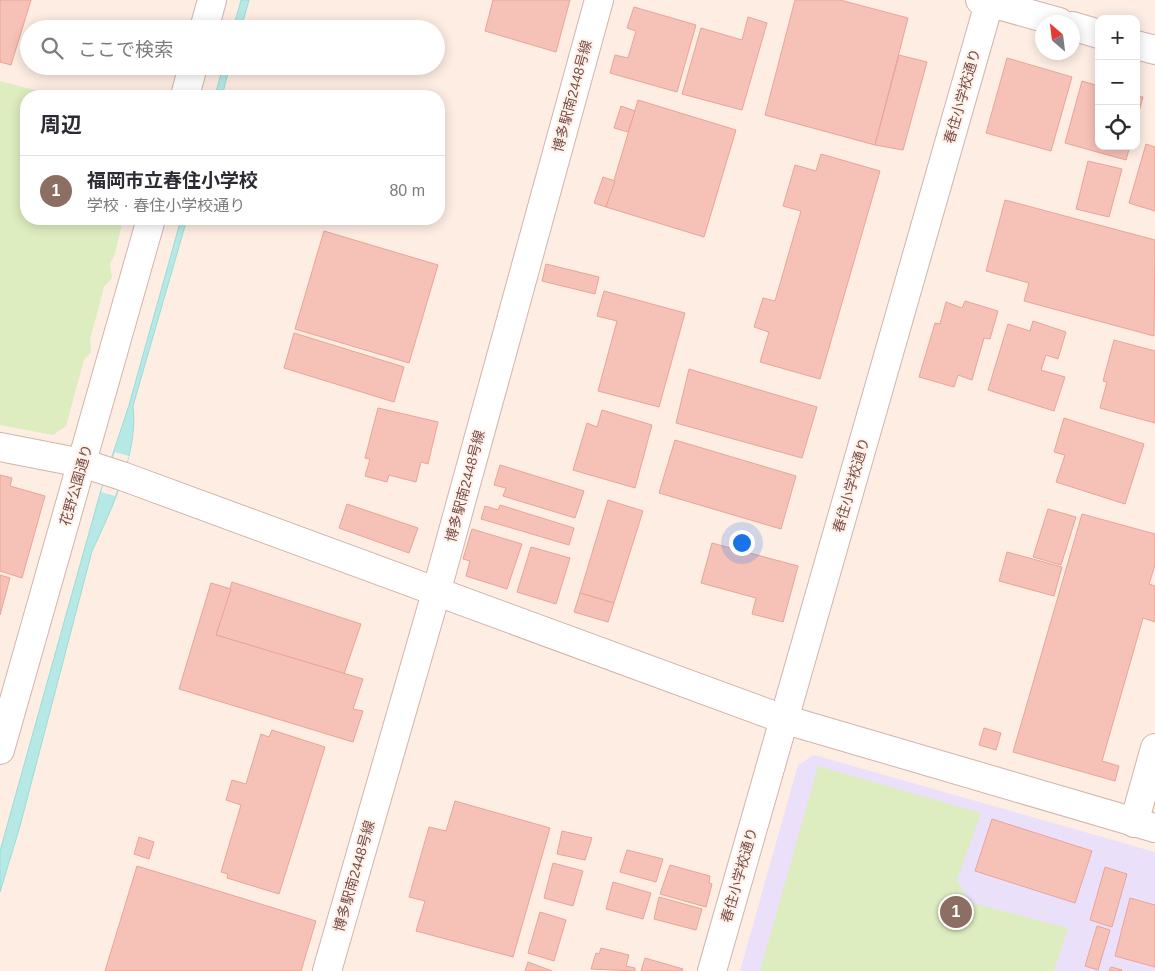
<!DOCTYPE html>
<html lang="ja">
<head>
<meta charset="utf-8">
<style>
	:root { --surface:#fff; --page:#f7f7f7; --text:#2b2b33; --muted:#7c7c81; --line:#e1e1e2; --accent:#f23e40 }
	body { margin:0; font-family:Arial,"Noto Sans JP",sans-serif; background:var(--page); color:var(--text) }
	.controls { position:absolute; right:15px; top:15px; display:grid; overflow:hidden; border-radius:10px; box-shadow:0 2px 12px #0003 }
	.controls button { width:45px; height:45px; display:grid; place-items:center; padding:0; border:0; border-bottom:1px solid var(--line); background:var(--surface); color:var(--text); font:25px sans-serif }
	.compass { position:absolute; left:1035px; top:15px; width:45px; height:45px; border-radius:50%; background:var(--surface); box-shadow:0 2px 12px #0003; rotate:332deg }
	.you { position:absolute; left:741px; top:542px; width:18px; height:18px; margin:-12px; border:4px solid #fff; border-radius:50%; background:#1a73e8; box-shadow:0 0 0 8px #1a73e833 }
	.badge { display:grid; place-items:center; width:32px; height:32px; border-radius:50%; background:var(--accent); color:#fff; font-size:16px; font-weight:700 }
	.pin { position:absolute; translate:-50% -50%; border:2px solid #fff; box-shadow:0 1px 5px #0006 }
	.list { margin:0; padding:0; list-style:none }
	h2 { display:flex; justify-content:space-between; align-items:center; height:65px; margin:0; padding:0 20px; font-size:21px }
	h2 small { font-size:16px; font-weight:400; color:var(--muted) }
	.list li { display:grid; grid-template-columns:32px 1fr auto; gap:15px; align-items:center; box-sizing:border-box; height:70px; padding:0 20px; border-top:1px solid var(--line) }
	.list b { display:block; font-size:19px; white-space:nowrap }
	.list p { margin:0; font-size:16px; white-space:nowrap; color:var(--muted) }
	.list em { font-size:16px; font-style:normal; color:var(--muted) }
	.icon { flex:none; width:28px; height:28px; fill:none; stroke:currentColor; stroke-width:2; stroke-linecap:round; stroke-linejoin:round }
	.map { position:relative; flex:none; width:1155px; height:971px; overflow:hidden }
	.search { position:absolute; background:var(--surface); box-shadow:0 2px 12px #0003; left:20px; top:20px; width:425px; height:55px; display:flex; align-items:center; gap:12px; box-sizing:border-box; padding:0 18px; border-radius:28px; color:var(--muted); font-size:19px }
	.panel { position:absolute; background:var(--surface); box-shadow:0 2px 12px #0003; left:20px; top:90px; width:425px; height:135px; border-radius:20px }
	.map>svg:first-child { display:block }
</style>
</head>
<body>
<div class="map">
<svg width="1155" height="971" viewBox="0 0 1155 971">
	<rect width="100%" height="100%" fill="#feede3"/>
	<path fill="#eae0fa" d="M 814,755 L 1155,852 L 1155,971 L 740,971 L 798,765 Z"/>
	<g fill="#ddedc0">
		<path d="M 0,81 L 57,96 L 26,96 L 26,219 L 123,219 L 115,254 L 110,264 L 112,278 L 104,287 L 90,340 L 91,352 L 84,360 L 66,426 L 53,435 L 0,425 Z"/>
		<path d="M 818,766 L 981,813 L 957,880 L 969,902 L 1068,928 L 1054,971 L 760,971 Z"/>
	</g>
	<g fill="#b6e9e5" stroke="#9bdcd7">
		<path d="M 241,0 L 249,0 L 241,29 L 233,29 Z"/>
		<path d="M 223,66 L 230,66 L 222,96 L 215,96 Z"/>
		<path d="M 181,219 L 187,219 L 133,406 C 139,451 111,511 92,551 L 20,826 L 0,892 L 0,851 L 101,490 L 129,405 Z"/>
	</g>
	<path fill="#feede3" d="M 115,452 L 129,456 L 115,496 L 101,492 Z"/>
	<g fill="#f6c2b8" stroke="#eaa397">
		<path d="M 0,0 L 31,0 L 11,65 L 0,62 Z"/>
		<path d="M 493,0 L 570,0 L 556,52 L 485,31 Z"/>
		<path d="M 795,0 L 840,0 L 908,18 L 875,145 L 765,115 Z"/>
		<path d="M 634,7 L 696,25 L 677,92 L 610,73 L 615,55 L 628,58 L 636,31 L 627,28 Z"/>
		<path d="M 748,17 L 767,23 L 742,110 L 682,94 L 701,28 L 742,40 Z"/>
		<path d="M 899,55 L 927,62 L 903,150 L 875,145 Z"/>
		<path d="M 1007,58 L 1072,77 L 1051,151 L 986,133 Z"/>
		<path d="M 1082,81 L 1099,86 L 1099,146 L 1130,146 L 1126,160 L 1065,143 Z"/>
		<path d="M 1136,96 L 1143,97 L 1136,123 Z"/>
		<path d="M 638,100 L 736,130 L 704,237 L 606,207 Z"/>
		<path d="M 621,106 L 635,111 L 628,132 L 614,128 Z"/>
		<path d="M 1146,144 L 1155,147 L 1155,211 L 1129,203 Z"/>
		<path d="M 821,154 L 880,171 L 820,379 L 760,362 L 769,332 L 754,327 L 763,298 L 775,301 L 801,211 L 783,206 L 795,165 L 816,171 Z"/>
		<path d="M 1088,161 L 1122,169 L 1109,217 L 1076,209 Z"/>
		<path d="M 603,177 L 615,181 L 606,207 L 594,203 Z"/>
		<path d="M 1005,200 L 1155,240 L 1154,336 L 1024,301 L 1029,283 L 986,271 Z"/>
		<path d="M 324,231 L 438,265 L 409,363 L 295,329 Z"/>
		<path d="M 546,264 L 599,277 L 595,294 L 542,281 Z"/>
		<path d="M 604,291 L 685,313 L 659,407 L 598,391 L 617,321 L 597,316 Z"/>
		<path d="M 965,301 L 998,311 L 990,339 L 984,338 L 972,380 L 958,375 L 954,387 L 919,377 L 935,323 L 940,324 L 946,302 L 962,308 Z"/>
		<path d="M 1033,321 L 1066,332 L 1058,359 L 1046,355 L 1041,370 L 1065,377 L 1054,411 L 988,390 L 1008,324 L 1030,331 Z"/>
		<path d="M 294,333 L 404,367 L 394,402 L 284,368 Z"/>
		<path d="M 1114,340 L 1155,351 L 1155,423 L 1100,408 L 1107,382 L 1103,381 Z"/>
		<path d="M 689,369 L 817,407 L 802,458 L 676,423 Z"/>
		<path d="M 378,408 L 438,422 L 428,464 L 421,462 L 416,482 L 389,475 L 387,482 L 365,476 L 370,459 L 365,458 Z"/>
		<path d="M 602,410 L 652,425 L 635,488 L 573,470 L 587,423 L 597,427 Z"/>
		<path d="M 1064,418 L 1144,444 L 1125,504 L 1056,482 L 1065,455 L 1054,452 Z"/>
		<path d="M 675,440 L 796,476 L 781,529 L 659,493 Z"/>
		<path d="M 500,465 L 584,491 L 575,518 L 503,496 L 506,488 L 494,485 Z"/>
		<path d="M 0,475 L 12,478 L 10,486 L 45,496 L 22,578 L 0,571 Z"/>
		<path d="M 608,500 L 643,511 L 614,603 L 580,593 Z"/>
		<path d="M 347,504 L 418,528 L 409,553 L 339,528 Z"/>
		<path d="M 500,505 L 574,528 L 569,545 L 481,519 L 485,506 L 498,510 Z"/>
		<path d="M 1048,509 L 1076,517 L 1061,565 L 1033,557 Z"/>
		<path d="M 1082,514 L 1155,534 L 1155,565 L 1149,584 L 1155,586 L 1155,622 L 1143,618 L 1102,761 L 1119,766 L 1115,781 L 1013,752 Z"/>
		<path d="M 472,529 L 522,544 L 507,589 L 466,576 L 470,561 L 463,559 Z"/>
		<path d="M 712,543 L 798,566 L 783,622 L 752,614 L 756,598 L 701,583 Z"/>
		<path d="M 531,547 L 570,558 L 556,604 L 517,592 Z"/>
		<path d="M 1007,552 L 1062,567 L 1054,596 L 999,581 Z"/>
		<path d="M 0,575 L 10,578 L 0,615 Z"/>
		<path d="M 232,582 L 361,624 L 344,674 L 216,635 Z"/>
		<path d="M 211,583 L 231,589 L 216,635 L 363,679 L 353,709 L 363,711 L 353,742 L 179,689 Z"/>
		<path d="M 580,593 L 614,603 L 608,622 L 574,612 Z"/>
		<path d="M 984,728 L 1001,733 L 996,750 L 979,745 Z"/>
		<path d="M 272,730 L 325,747 L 279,894 L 227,878 L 228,874 L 221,872 L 241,805 L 226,800 L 232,780 L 246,784 L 261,734 L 269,737 Z"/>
		<path d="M 455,801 L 550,828 L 513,957 L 416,931 L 425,901 L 409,897 L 429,827 L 446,831 Z"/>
		<path d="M 992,819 L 1092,851 L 1075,903 L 975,871 Z"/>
		<path d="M 562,831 L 592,838 L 585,860 L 557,854 Z"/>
		<path d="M 139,837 L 154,842 L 149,859 L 134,854 Z"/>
		<path d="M 627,850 L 663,859 L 656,882 L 620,872 Z"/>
		<path d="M 553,863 L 583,871 L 573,906 L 544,898 Z"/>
		<path d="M 670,865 L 710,876 L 709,883 L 712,884 L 706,907 L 660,894 Z"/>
		<path d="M 137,866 L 316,921 L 301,971 L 105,971 Z"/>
		<path d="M 1105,867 L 1127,874 L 1112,927 L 1090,920 Z"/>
		<path d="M 613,882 L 651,893 L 643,919 L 606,909 Z"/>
		<path d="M 659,897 L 702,909 L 696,930 L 654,919 Z"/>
		<path d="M 1130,898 L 1155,905 L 1155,967 L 1115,956 Z"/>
		<path d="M 540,912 L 566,920 L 554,961 L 528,953 Z"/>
		<path d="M 1097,926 L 1110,930 L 1098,970 L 1085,966 Z"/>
		<path d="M 601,948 L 629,955 L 626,966 L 635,968 L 635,971 L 591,969 L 596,953 L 599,954 Z"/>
		<path d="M 645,958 L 683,969 L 682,971 L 641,971 Z"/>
		<path d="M 528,962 L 552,971 L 525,971 Z"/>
		<path d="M 1111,967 L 1122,970 L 1121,971 L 1109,971 Z"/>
	</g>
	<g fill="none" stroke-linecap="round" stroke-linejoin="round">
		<defs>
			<g id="minor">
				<path d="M 980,0 L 1059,22"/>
				<path d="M 1072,26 L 1099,34"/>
				<path d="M 204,29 L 212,0"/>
				<path d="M 1136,45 L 1155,50"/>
				<path d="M 185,96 L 193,66"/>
				<path d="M 0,447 L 82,463 L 122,476 L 783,719 L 1155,828"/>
				<path d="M 0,750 L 151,219"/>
				<path d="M 1134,823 L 1155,748"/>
				<path d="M 327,971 L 436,593 L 599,0"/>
				<path d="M 712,971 L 990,0"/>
			</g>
		</defs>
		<use href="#minor" stroke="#d2b4ab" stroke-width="30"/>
		<use href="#minor" stroke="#fff" stroke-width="28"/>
	</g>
	<g text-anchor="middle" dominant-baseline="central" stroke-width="4.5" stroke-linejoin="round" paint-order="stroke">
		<g font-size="14" fill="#784d47" stroke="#fff2eb">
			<text transform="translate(572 96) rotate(-75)">博多駅南2448号線</text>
			<text transform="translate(962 96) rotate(-74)">春住小学校通り</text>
			<text transform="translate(76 485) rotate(-74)">花野公園通り</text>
			<text transform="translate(851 485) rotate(-74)">春住小学校通り</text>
			<text transform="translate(465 486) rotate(-75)">博多駅南2448号線</text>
			<text transform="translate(739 875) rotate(-74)">春住小学校通り</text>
			<text transform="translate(354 876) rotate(-74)">博多駅南2448号線</text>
		</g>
	</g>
</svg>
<div class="controls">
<button>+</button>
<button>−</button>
<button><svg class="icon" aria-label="locate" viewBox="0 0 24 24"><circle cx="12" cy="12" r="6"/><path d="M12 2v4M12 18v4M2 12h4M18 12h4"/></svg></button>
</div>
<svg class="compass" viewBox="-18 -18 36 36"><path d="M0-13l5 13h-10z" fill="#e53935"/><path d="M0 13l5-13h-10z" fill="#7c7c81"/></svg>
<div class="you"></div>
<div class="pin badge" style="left:956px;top:912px;background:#8d6e63">1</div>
<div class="search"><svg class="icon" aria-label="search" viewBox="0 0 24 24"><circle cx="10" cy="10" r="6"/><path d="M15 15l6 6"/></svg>ここで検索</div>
<section class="panel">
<h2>周辺<small></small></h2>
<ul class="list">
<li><span class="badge" style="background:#8d6e63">1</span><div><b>福岡市立春住小学校</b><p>学校 · 春住小学校通り</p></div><em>80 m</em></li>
</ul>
</section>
</div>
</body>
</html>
